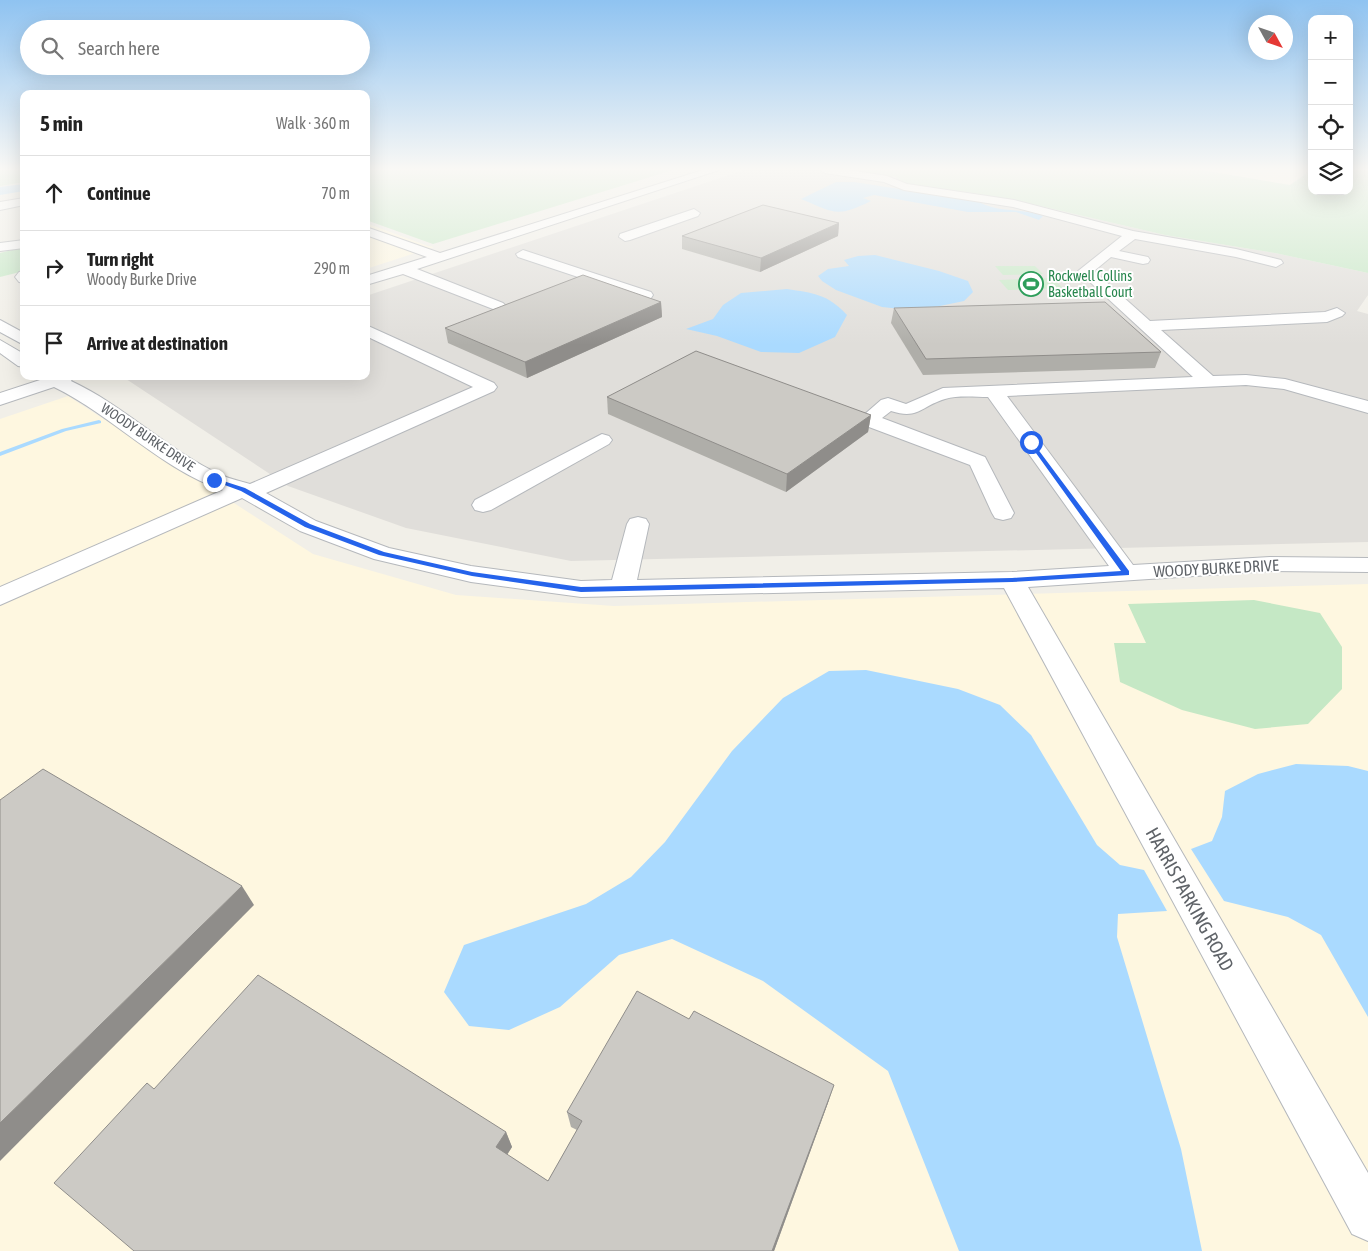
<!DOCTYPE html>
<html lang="en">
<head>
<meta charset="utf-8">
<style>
	:root { --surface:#fff; --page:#f6f6f6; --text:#222; --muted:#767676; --line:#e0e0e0 }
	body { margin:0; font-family:"Asap Condensed",sans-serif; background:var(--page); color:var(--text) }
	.controls { position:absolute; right:15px; top:15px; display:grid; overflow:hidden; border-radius:10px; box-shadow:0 5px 20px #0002 }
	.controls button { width:45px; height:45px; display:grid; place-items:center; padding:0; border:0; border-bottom:1px solid var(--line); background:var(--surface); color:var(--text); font:25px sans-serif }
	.compass { position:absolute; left:1248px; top:15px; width:45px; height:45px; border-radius:50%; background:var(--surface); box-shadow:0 5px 20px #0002; rotate:130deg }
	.stop { position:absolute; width:15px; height:15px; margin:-11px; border:4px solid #2563eb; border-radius:50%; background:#fff }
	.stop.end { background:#2563eb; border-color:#fff; box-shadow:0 1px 5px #0008 }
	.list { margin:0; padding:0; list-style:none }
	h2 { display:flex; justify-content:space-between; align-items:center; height:65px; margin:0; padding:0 20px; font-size:21px }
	h2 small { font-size:16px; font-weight:400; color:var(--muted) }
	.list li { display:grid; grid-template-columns:32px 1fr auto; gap:15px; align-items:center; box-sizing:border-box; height:75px; padding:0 20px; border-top:1px solid var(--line) }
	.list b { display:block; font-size:19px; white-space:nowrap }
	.list p { margin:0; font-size:16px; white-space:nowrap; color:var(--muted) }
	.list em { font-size:16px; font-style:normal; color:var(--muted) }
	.icon { flex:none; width:28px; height:28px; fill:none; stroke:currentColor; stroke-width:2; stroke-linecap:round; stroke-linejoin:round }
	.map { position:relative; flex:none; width:1368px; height:1251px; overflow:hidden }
	.search { position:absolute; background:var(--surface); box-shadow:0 5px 20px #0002; left:20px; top:20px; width:350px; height:55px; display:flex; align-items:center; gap:12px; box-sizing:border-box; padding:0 18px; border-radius:28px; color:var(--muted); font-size:19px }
	.panel { position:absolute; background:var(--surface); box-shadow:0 5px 20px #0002; left:20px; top:90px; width:350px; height:290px; border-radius:10px }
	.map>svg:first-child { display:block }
</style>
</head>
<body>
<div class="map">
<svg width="1368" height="1251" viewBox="0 0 1368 1251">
	<rect width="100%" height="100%" fill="#f1efe8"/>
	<g fill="#fef7e0">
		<path d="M 1201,170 L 1309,170 L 1290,185 Z"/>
		<path d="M 366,223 L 428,246 L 434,247 L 366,269 Z"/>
		<path d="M 68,396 L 313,554 L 456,595 L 614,606 L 1368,584 L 1368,1251 L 0,1251 L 0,419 Z"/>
	</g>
	<path fill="#e0deda" d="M 744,170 L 842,170 L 897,177 L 903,184 L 972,193 L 1036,205 L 1165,235 L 1275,253 L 1368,273 L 1368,295 L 1357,311 L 1368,314 L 1368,542 L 571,561 L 406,528 L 288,486 L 123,377 L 366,376 L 366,296 Z"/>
	<g fill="#c5e8c5">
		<path d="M 0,170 L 24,170 L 24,182 L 0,186 Z"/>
		<path d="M 366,170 L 673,170 L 433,244 L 366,220 Z"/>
		<path d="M 842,170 L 1201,170 L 1290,185 L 1312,170 L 1312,191 L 1349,191 L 1349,170 L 1368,170 L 1368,273 L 1275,253 L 1165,235 L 1036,205 L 972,193 L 903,184 L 896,177 Z"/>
		<path d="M 24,247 L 24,271 L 0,277 L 0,253 Z"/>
		<path d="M 995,266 L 1035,266 L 1043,274 L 1003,275 Z"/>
		<path d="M 1052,278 L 1063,288 L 1008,290 L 999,280 Z"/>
		<path d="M 1254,600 L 1320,613 L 1342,647 L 1342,689 L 1308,724 L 1255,729 L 1182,710 L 1120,682 L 1114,643 L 1146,643 L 1128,604 Z"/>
	</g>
	<g fill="#aadaff">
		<path d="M 836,182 L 854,182 L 977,201 C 1000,214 1019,207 1043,216 L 1039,220 L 1016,212 L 968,212 L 874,195 L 863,198 L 871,201 C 836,218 835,213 801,199 Z"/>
		<path d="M 875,255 L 939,271 L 968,281 L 973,292 L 964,301 L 935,307 L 911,310 L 882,307 L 836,290 L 822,281 L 818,276 L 828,269 L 849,266 L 844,260 L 858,256 Z"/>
		<path d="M 787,289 C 813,293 828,294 847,315 L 835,337 L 799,353 L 761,352 L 717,336 L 686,329 L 713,319 L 723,305 L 741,293 Z"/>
		<path d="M 866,670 L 958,689 L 1000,705 L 1031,735 L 1097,845 L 1120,865 L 1144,870 L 1167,911 L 1118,914 L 1117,937 L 1181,1149 L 1202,1251 L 959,1251 L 888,1071 L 763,981 L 672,939 L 619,955 L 560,1007 L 509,1030 L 469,1026 L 444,992 L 464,945 L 586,904 L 631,877 L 665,842 L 732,751 L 783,698 L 829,671 Z"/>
		<path d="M 1296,764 L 1348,766 L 1368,771 L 1368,1017 L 1321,935 L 1288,917 L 1224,901 L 1191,849 L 1212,841 L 1222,817 L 1225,791 L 1258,774 Z"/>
	</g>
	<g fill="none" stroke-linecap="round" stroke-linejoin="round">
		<path fill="#aadaff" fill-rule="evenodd" d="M 99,420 L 101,421 L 101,423 L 66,431 L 0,456 L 0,452 L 62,429 Z"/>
		<path fill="#aadaff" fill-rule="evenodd" d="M 24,184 L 24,191 L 0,195 L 0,187 Z"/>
		<defs>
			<g id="minor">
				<path d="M 703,170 L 719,170 L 417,269 L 503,303 L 506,306 L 503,309 L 493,309 L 403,274 L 366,285 L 366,276 L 427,257 L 366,235 L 366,227 L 440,253 Z"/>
				<path d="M 820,170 L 848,170 L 887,176 L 907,184 L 1014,200 L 1133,231 L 1236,249 L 1281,260 L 1283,263 L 1276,267 L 1236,257 L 1135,239 L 1119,251 L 1148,257 L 1150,260 L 1148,263 L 1143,264 L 1111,257 L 1094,271 L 1150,321 L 1325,312 L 1337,308 L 1345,313 L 1342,316 L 1327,322 L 1161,330 L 1213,376 L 1246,375 L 1285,379 L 1368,401 L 1368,413 L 1284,389 L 1246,385 L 1007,396 L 1133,565 L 1270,557 L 1368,558 L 1368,572 L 1270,571 L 1028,587 L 1368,1173 L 1368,1241 L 1352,1234 L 1004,588 L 581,597 L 471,582 L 374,559 L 300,531 L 242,498 L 0,605 L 0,587 L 223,490 C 163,471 112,415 54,387 L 0,405 L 0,393 L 40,380 L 37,376 L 74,376 L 71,381 C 125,406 167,450 221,475 C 230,479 241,481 250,484 L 473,387 L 366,336 L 366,325 L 494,383 L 497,387 L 494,391 L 266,493 L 316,521 L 389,548 L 471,566 L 581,581 L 612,580 L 627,524 L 630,519 L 638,517 L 646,519 L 649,524 L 637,580 L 1012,572 L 1109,566 L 988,397 C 975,397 958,395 945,399 C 921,406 919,420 891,411 L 882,418 L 985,457 L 1014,513 L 1011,518 L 1003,520 L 995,518 L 992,513 L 970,465 L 861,424 L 858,420 L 881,400 L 888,398 L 906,404 L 943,388 L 1193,377 L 1078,271 L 1122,236 L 1013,207 L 904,190 L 884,182 L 825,173 Z"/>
				<path d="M 24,198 L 24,205 L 0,210 L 0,202 Z"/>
				<path d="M 694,209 L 700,213 L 698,216 L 630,240 L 625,241 L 619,237 L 620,234 Z"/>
				<path d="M 24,240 L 24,248 L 0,251 L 0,243 Z"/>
				<path d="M 523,250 L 651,292 L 653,295 L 651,298 L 641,298 L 518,257 L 516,254 Z"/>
				<path d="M 24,271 L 24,283 L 19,282 L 15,277 L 19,272 Z"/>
				<path d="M 0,320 L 24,333 L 24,345 L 0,332 Z"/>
				<path d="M 0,340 L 24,354 L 24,367 L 18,366 L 0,353 Z"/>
				<path d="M 602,434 L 609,436 L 612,440 L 609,444 L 491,510 L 483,512 L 475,510 L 472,505 L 475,500 Z"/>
			</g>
		</defs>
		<use href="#minor" stroke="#b5b8bc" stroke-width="2"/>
		<use href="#minor" fill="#fff" fill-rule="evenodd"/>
	</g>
	<g fill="#afaea9">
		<path d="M 839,223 L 838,236 L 760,272 L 682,249 L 682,236 Z"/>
		<path d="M 661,302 L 662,317 L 527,378 L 448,343 L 445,328 Z"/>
		<path d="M 894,308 L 1161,352 L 1155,368 L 923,375 L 891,323 Z"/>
		<path d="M 607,397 L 871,415 L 868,432 L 786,492 L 608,414 Z"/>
		<path d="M 154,1089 L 506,1132 L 512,1147 L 507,1155 L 548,1181 L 577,1130 L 571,1127 L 567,1112 L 829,1100 L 774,1251 Z"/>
	</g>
	<g fill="#8f8d8a">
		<path d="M 839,223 L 838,236 L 760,272 L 761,258 Z"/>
		<path d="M 661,302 L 662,317 L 527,378 L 525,362 Z"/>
		<path d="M 871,415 L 868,432 L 786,492 L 787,474 Z"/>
		<path d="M 242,886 L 254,905 L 0,1161 L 0,1123 Z"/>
		<path d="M 834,1085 L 829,1100 L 774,1251 L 772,1251 Z"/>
		<path d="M 506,1132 L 512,1147 L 502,1162 L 496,1147 Z"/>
	</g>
	<g fill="#cccac5" stroke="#8f8d8a">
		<path d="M 763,205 L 839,223 L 761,258 L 682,236 Z"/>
		<path d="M 583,275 L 661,302 L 525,362 L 445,328 Z"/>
		<path d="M 1105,302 L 1161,352 L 926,359 L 894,308 Z"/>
		<path d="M 696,351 L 871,415 L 787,474 L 607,397 Z"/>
		<path d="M 43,769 L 242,886 L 0,1123 L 0,800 Z"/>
		<path d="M 258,975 L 506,1132 L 496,1147 L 548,1181 L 582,1121 L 567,1112 L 637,991 L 689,1019 L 694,1011 L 834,1085 L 772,1251 L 134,1251 L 54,1183 L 147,1083 L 154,1089 Z"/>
	</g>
	<linearGradient id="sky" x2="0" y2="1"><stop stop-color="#8fc3f1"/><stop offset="0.49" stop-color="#f9f8f5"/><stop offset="1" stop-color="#f9f8f5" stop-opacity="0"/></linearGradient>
	<rect width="1368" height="345" fill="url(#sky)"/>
	<path fill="#2563eb" d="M 1031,440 L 1129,571 L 1129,575 L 1012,582 L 581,592 L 472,576 L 379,555 L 305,527 L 241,491 L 211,480 L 214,478 L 245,488 L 310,524 L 384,552 L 472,572 L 581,587 L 1012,578 L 1121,571 L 1028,442 Z"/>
	<defs>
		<symbol id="stadium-ring" viewBox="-11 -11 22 22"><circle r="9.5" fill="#fff" stroke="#2e9e5b" stroke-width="1.5"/><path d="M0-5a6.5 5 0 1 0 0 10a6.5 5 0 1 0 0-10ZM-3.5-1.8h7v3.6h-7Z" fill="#2e9e5b"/></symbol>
	</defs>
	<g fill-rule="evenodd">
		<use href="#stadium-ring" x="1017" y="270" width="28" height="28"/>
	</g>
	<g text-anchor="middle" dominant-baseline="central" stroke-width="4" stroke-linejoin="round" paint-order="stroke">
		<g font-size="14" fill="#27864d" stroke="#fff" text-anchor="start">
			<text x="1048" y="276">Rockwell Collins<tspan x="1048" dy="16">Basketball Court</tspan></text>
		</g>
		<g font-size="14" fill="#5f6368" stroke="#fff">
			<text transform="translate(148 437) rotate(34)">WOODY BURKE DRIVE</text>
		</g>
		<g font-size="16" fill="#5f6368" stroke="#fff">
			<text transform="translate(1216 568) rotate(-3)">WOODY BURKE DRIVE</text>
		</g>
		<g font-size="19" fill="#5f6368" stroke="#fff">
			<text transform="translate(1190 899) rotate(61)">HARRIS PARKING ROAD</text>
		</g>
	</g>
</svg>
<div class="controls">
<button>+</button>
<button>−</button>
<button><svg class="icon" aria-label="locate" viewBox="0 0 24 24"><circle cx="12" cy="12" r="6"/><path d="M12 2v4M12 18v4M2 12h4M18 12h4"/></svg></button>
<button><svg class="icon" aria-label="layers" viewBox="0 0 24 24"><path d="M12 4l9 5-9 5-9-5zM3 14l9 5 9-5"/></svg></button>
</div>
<svg class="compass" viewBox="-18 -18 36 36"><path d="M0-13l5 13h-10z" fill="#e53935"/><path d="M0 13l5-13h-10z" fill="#767676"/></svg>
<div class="stop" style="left:1031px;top:442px"></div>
<div class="stop end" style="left:214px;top:480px"></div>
<div class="search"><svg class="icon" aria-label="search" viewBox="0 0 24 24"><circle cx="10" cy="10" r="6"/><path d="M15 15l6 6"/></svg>Search here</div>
<section class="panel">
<h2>5 min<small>Walk · 360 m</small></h2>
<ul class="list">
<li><svg class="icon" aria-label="ahead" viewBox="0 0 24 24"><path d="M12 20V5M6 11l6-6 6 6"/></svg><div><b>Continue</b></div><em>70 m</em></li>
<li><svg class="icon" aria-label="right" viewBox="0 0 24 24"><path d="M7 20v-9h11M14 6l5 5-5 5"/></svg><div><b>Turn right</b><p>Woody Burke Drive</p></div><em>290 m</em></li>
<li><svg class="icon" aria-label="arrive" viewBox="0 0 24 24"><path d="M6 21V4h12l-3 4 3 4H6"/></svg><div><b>Arrive at destination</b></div></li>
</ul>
</section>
</div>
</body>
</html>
